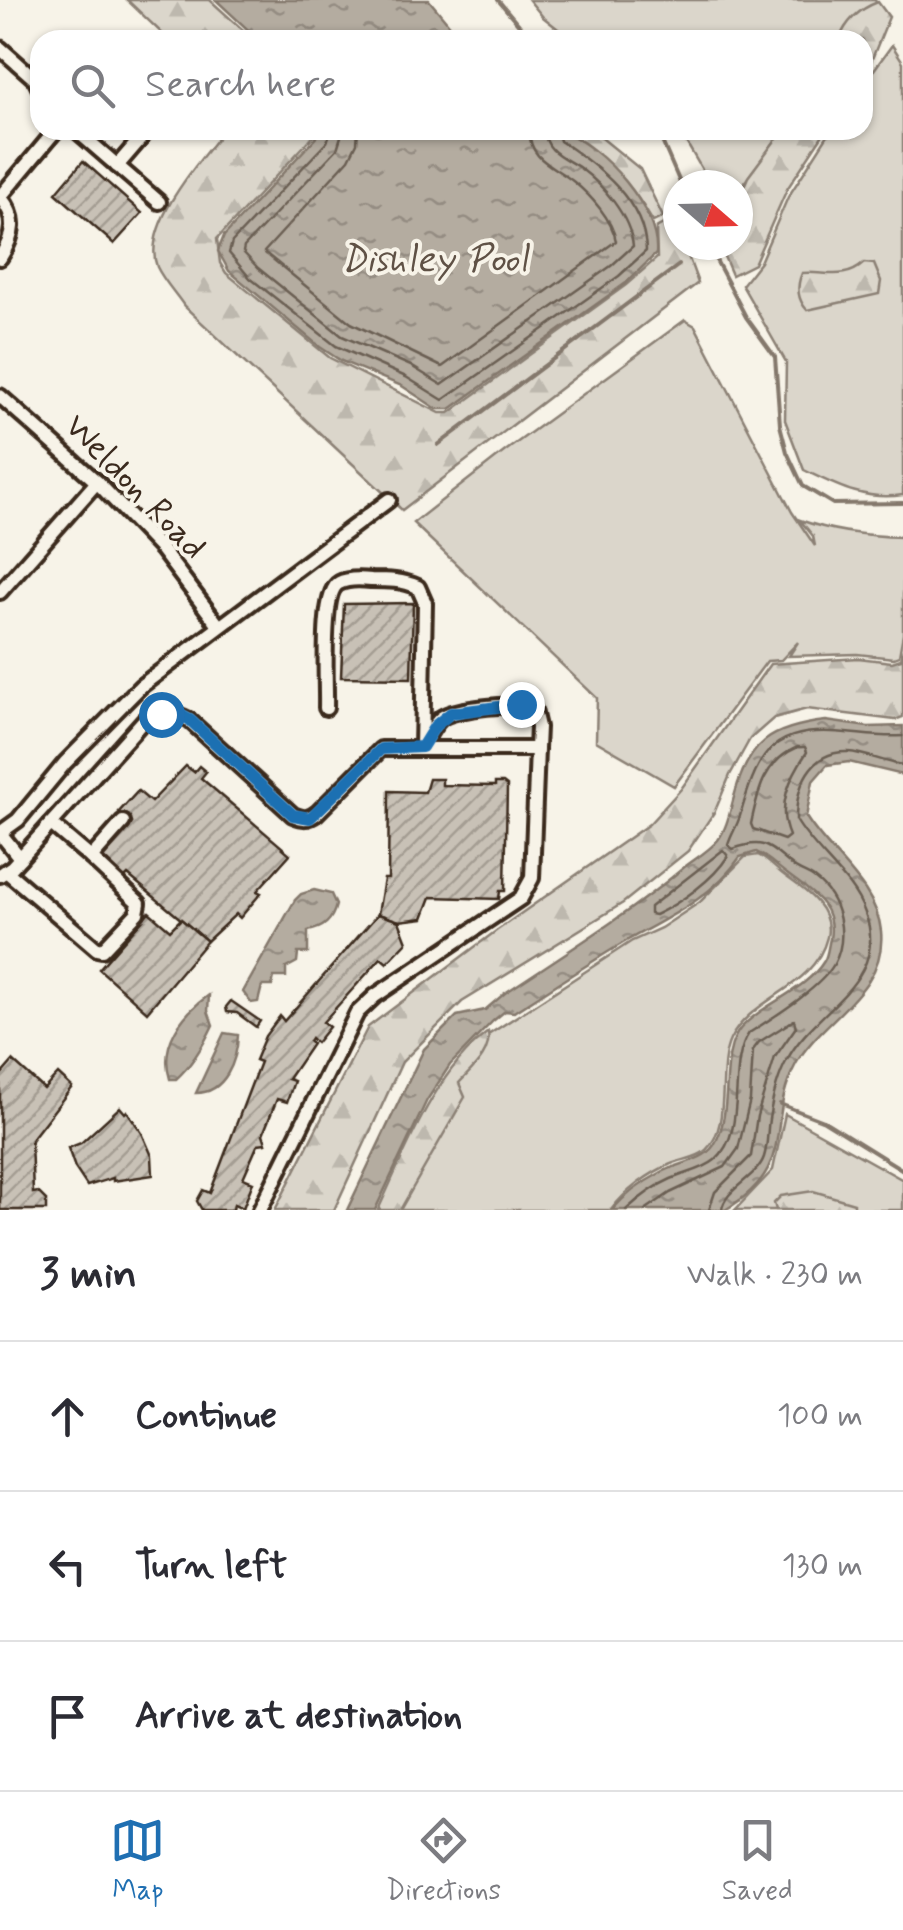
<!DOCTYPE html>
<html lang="en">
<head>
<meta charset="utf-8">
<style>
	:root { --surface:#fff; --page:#f7f7f7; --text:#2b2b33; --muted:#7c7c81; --line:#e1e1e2; --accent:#1f6fb2 }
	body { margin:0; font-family:Mynerve,sans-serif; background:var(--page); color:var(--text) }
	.compass { position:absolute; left:663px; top:170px; width:90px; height:90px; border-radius:50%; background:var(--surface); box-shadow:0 2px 8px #0004; rotate:110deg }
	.stop { position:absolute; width:30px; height:30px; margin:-22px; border:8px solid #1f6fb2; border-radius:50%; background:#fff }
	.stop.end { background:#1f6fb2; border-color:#fff; box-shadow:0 2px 10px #0008 }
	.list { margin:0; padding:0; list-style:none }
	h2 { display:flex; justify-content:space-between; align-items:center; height:130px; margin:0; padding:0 40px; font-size:42px }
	h2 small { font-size:32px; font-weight:400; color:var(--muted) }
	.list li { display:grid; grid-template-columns:65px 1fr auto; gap:30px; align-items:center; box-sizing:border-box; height:150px; padding:0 40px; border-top:2px solid var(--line) }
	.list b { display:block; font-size:38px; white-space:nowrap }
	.list em { font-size:32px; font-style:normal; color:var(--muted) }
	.icon { flex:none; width:55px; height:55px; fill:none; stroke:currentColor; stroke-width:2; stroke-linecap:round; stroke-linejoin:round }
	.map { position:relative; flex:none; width:903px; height:1210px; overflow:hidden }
	.search { position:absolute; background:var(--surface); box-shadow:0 2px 8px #0004; left:30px; right:30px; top:30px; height:110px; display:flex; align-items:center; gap:25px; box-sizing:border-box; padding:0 35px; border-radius:30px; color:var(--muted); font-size:38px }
	.sheet { height:580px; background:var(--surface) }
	nav { display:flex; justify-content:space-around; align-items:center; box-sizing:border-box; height:140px; border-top:2px solid var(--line); background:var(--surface); font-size:28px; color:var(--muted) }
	nav a { display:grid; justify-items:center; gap:5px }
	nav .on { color:var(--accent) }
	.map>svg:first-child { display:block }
</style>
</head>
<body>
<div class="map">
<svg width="903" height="1210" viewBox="0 0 903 1210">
	<defs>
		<pattern id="forest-firs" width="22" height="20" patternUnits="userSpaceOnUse" patternTransform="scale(2.5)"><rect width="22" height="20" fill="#dbd6cb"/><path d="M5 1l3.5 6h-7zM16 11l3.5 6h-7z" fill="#bdb8ae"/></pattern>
		<pattern id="water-ripples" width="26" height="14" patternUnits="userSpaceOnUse" patternTransform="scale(2.5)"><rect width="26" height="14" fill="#b4aca0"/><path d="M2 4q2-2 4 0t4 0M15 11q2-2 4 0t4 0" fill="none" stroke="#948c82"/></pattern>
		<pattern id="building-hatch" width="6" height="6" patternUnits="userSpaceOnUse" patternTransform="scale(2.5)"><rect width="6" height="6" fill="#c8c1b6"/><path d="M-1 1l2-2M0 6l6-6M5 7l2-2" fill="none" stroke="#a49d93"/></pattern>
	</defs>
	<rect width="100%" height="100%" fill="#f7f3e8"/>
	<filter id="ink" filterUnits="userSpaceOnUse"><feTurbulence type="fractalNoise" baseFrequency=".01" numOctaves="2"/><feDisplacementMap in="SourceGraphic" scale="20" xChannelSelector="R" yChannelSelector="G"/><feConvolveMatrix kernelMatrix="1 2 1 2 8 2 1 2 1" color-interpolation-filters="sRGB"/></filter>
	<g filter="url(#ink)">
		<g fill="#dbd6cb" stroke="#8b8074" stroke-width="2.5">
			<path d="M 529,0 L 875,0 L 877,4 L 851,40 L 572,40 L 543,17 Z"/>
			<path d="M 892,45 L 903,62 L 903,495 C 865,501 837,486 804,470 L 785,420 L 786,362 L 742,285 L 760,262 L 788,197 L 831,130 L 863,130 L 863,85 Z"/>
			<path d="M 679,130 L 783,130 L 738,191 L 738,185 L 711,185 Z"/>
			<path d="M 685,320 L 695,326 L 792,512 L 815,546 L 813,536 L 800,520 C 833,532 868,536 903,537 L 903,634 L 899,656 L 894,658 L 857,654 L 789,656 L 798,642 L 781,660 L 767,661 L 674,786 L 596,741 L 597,698 L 413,523 L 504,452 Z"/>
			<path d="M 758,855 C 770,861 777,871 788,878 C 808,892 833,910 827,937 C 814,990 751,996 730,1040 C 716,1070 732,1126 706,1150 C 697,1159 682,1159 671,1164 C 649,1173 625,1191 611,1210 L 379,1210 L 479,1041 L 632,941 L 661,928 L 700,902 L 745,857 Z"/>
			<path d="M 785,1114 L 903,1180 L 903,1210 L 735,1210 L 773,1170 Z"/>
		</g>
		<g fill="url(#forest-firs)" stroke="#8b8074" stroke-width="2.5">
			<path d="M 127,0 L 210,0 L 254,40 L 169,40 Z"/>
			<path d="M 878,2 L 889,17 L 863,81 L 863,40 L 839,40 C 846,21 859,9 878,2 Z"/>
			<path d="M 224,130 L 319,130 L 217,239 L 220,263 L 226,273 L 330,358 L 440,413 L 449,413 L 626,285 L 657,258 L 656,228 L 667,222 L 678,234 L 678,245 L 684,245 L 698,283 L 402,510 L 184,306 C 176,294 163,280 157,267 C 141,226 200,160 224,130 Z"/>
			<path d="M 561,130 L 592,130 L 640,169 L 663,217 L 653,222 C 628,178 603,156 561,130 Z"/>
			<path d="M 783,130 L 826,130 L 787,189 L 754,264 L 732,275 L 719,245 L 738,245 L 738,200 L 748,177 Z"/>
			<path d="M 864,263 L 874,264 L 881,281 L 879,294 L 807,310 C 797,299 796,287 802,273 C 825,271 845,281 864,263 Z"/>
			<path d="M 903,649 L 903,717 L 895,720 L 807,709 L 774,718 L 750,739 L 730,775 L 715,811 L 688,851 L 623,903 L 462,1002 L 402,1062 L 334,1210 L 275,1210 L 368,1027 L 496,931 L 649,824 L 681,789 L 770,664 L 858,658 L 892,662 L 901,659 Z"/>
			<path d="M 488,1032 C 492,1053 472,1069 459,1083 L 465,1097 L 400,1210 L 378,1210 C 406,1150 434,1073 488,1032 Z"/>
			<path d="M 813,1191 L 854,1203 L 854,1210 L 776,1210 L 774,1203 L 781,1196 Z"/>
		</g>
		<g fill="url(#water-ripples)" stroke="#84786c" stroke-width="2.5">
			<path d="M 216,0 L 429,0 L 462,40 L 259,40 Z"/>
			<path d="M 323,130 C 382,130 441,130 501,130 C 519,130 546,125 562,131 C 603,147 660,209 656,254 L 626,283 L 450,409 L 437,409 L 402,386 L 341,361 L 320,347 L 229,271 L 218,251 L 224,236 Z"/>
			<path d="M 826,721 L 868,727 L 903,726 L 903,775 L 849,762 L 827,765 L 813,781 L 806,817 C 829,855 876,884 881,931 C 887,992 821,1018 796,1064 C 764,1124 799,1166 725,1210 L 612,1210 C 625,1195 643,1182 660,1173 C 677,1163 703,1162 714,1145 C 735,1111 718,1053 741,1028 C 763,1003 806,991 824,961 C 828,955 828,945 830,939 C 836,904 810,892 787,874 C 776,866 769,858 756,852 L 740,857 C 713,897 669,917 628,940 C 589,963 551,988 514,1012 L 505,1011 L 493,1021 L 450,1065 L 427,1100 L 375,1210 L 347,1210 L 424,1049 L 457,1016 L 485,1010 L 505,993 C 565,953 627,915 682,869 C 693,860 709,851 718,840 C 727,828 730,811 734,797 C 748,742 772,727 826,721 Z"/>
			<path d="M 314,890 L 331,894 L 336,905 C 332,921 324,928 308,931 L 308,953 L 298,953 L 297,962 L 286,968 L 286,977 L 274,977 L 272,986 L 262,986 L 258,1002 L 251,1003 L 243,992 L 295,900 L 301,894 Z"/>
			<path d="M 209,995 L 208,1011 L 213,1025 C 204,1044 193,1064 176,1079 L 170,1079 C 159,1044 182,1014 209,995 Z"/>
			<path d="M 224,1033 L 238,1035 C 237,1061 225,1093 196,1093 Z"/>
		</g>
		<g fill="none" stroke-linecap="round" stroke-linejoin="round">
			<g stroke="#6b5e52" stroke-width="2.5">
				<path d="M 331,130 L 327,142 L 232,242 L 229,253 L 250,278 L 336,346 L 406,377 L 443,400 L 619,276 L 646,251 C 645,201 598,166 560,141 L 557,130"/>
				<path d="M 343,130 L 337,149 L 244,247 L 243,252 L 258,268 L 342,336 L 411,366 L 442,385 L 611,266 L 633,246 C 630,216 603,185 580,168 C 564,157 546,153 544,130"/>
				<path d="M 358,130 L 357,143 L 349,159 L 264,252 L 351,323 L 442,367 L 616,241 C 612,219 591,196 574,182 C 553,165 530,161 529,130"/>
				<path d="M 798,747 L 805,747 L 807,752 C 790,777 776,806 789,836 L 784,840 L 753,829 L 751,824 C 758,791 764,761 798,747 Z"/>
				<path d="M 723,850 L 728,856 C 713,880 680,903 655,915 L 650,914 L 650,907 Z"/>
				<path d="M 626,1210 C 639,1198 655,1186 671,1179 C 685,1173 703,1170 715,1160 C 749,1130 726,1067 749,1033 C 772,1018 821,988 834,964 C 849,936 840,898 815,879 C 809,874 801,872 794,867 C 769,848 767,837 733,849 L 728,845 C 731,835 737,826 740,816 C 756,761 767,729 832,732 C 857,733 879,738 903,736"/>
				<path d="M 645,1210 L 670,1193 L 725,1167 L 738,1149 L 750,1100 L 753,1050 L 759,1042 L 794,1020 L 796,1027 L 775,1057 L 757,1116 L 751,1156 L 715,1192 L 709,1210"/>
				<path d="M 722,1210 C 724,1189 757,1178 764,1157 C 768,1145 767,1132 769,1119 C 772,1101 778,1076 787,1060 C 813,1009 891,982 865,913 C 852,877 815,853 796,820 C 796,787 809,751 848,752 C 866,753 885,763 903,765"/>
			</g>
			<g stroke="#84786c" stroke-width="4">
				<path d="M 498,0 L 532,40"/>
				<path d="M 648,130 L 661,139 L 681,185"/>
				<path d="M 708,245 L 746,317 L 775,357 L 780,425 L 787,452 L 803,486 L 833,504 L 903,503"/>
				<path d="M 438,445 L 679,265"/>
				<path d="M 780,1104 L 824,1121 L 903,1170"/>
			</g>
		</g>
		<g fill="url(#building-hatch)" stroke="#3b2a1e" stroke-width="2.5">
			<path d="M 83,161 L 142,213 L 114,244 L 56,193 Z"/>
			<path d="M 413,603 L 411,678 L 341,677 L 344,604 Z"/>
			<path d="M 186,766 L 194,772 L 199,766 L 206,772 L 201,778 L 290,854 L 257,891 L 261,893 L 240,918 L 236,914 L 207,941 L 128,875 L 124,879 L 99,859 L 132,823 L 119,812 L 138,791 L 151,802 Z"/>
			<path d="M 429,779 L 442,779 L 442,785 L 495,786 L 495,783 L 503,783 L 507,786 L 505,891 L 500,891 L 499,899 L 431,897 L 423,918 L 399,921 L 378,914 L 384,879 L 388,879 L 389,791 L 425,792 Z"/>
			<path d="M 149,912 L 170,930 L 181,919 L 207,941 L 147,1012 L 99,969 Z"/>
			<path d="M 378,914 L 399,921 L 407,942 L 387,963 L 381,958 L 323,1022 L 329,1027 L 316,1043 L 311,1038 L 309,1041 L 312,1044 L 288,1079 L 294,1081 L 287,1102 L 277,1099 L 263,1134 L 266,1143 L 258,1144 L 243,1178 L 253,1182 L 243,1208 L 234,1204 L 233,1210 L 202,1210 L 197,1201 L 203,1190 L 210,1193 L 260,1062 L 255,1060 L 265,1036 L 280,1016 L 284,1021 Z"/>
			<path d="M 231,1001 L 260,1021 L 256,1027 L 237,1013 L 227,1012 L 226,1007 Z"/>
			<path d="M 13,1061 L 44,1089 L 58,1074 L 72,1087 L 31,1140 L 33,1193 L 38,1192 L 46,1200 L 46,1210 L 0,1210 L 0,1076 Z"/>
			<path d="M 120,1107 L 125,1113 L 127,1111 L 142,1133 L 152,1156 L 153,1175 L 113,1181 L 113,1178 L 87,1186 L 75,1168 L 68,1148 L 81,1143 Z"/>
		</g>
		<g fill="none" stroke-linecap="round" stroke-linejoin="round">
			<defs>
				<g id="minor">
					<path d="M 0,48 L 35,79 L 40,89"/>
					<path d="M 76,130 L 159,202"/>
					<path d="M 117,166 L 148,130"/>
					<path d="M 0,258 C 14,236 18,217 0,197 L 56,130"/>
					<path d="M 0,396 L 97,482 L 161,549 L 219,626"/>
					<path d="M 0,592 L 97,482"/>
					<path d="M 326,708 C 327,685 320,593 339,583 C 348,578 362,579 371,580 C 387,580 403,580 418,587 L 425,603 L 422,747"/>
					<path d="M 423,745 C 428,736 433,725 441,718 C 454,708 521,701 534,710 L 538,727 L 537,749"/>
					<path d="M 51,824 L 91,858 L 123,822"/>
					<path d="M 0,833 L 18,820 L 65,763 L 141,686 L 389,500"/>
					<path d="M 0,833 L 20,858"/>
					<path d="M 6,871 L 97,949 L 102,950 L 137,913 L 139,903 L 91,858"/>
					<path d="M 0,875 L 12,867 L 144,720 C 162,713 173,711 189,720 L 293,815 C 303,819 308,820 317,813 L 381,749 L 537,749 L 532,878 L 521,898 L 375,996 L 357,1013 L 260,1210"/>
				</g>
			</defs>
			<use href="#minor" stroke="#3b2a1e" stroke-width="20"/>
			<use href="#minor" stroke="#f7f3e8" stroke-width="12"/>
		</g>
	</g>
	<g fill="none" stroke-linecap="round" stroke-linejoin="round" filter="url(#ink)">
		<path stroke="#1f6fb2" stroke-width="12" d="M 161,714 L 177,713 L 190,720 L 293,815 L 310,818 L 381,749 L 422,747 L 435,726 L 451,713 L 521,704"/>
	</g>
	<g text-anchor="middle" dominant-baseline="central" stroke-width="8" stroke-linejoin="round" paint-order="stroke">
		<g font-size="35" fill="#3b2a1e" stroke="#f7f3e8">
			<text transform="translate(135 487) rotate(46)">Weldon Road</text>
		</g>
		<g font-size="38" font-style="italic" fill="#5f5145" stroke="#f7f3e8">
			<text x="434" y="260">Dishley Pool</text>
		</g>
	</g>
</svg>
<svg class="compass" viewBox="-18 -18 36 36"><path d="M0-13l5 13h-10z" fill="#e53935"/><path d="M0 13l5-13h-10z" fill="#7c7c81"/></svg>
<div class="stop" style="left:161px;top:714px"></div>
<div class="stop end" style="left:521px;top:704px"></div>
<div class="search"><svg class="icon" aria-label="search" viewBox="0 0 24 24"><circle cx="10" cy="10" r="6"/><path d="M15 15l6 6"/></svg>Search here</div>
</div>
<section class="sheet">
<h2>3 min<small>Walk · 230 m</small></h2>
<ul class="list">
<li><svg class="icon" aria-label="ahead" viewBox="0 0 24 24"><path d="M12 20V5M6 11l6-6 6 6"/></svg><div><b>Continue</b></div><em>100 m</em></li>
<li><svg class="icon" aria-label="left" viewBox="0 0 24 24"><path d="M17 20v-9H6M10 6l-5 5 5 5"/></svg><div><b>Turn left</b></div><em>130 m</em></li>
<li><svg class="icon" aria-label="arrive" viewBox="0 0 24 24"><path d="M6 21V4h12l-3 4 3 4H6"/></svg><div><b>Arrive at destination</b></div></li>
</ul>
</section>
<nav>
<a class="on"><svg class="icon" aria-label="map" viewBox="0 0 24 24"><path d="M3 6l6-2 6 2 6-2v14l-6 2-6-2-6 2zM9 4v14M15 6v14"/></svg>Map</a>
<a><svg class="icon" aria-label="directions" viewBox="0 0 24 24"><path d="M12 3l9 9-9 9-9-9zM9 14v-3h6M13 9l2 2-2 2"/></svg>Directions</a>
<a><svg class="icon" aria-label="saved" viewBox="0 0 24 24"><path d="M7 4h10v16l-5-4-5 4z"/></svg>Saved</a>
</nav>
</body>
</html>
